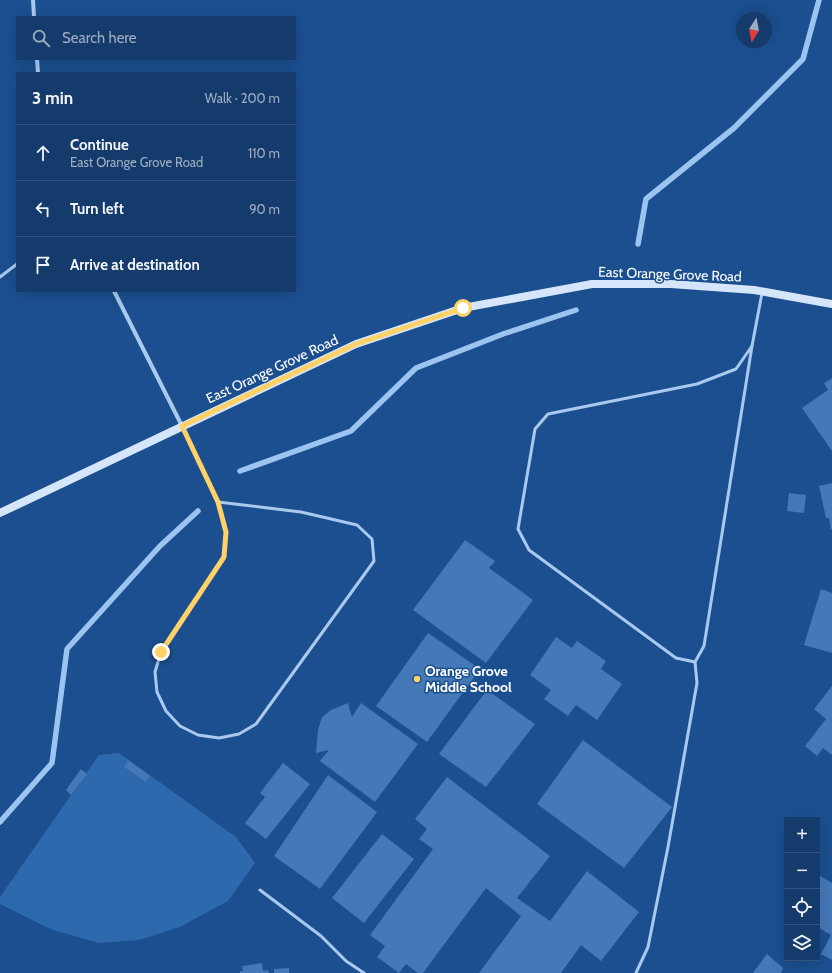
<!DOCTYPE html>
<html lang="en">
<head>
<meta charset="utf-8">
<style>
	:root { --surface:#143b6b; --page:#214673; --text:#f1f3f6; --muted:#9dadc1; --line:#33557e }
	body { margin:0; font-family:Cabin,sans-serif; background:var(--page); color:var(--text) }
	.controls { position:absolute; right:12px; bottom:12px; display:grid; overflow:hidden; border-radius:0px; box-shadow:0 4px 16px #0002 }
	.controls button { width:36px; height:36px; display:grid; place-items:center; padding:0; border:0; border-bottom:1px solid var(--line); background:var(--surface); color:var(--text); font:20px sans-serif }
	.compass { position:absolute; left:736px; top:12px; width:36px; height:36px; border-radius:50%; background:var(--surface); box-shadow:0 4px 16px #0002; rotate:191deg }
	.stop { position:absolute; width:12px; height:12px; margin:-9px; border:3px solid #ffd166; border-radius:50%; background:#fff }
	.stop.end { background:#ffd166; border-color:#fff; box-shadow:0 1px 4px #0008 }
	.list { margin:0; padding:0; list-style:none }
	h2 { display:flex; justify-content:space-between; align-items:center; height:52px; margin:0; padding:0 16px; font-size:17px }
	h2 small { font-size:13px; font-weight:400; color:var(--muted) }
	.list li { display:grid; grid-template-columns:26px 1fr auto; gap:12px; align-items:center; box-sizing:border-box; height:56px; padding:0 16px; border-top:1px solid var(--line) }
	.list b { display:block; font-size:15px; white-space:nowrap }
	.list p { margin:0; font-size:13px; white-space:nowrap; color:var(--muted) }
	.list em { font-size:13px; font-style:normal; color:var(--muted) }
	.icon { flex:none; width:22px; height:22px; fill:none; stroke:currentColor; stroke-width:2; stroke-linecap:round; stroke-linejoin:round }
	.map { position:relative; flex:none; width:832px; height:973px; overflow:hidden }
	.search { position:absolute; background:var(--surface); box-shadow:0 4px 16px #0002; left:16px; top:16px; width:280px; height:44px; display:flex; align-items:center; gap:10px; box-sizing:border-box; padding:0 14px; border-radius:0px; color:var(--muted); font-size:15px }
	.panel { position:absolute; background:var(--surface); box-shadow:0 4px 16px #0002; left:16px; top:72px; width:280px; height:220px; border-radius:0px }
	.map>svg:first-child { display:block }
</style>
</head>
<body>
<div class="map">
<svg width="832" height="973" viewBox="0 0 832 973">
	<rect width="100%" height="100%" fill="#1b4f8f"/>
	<path fill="#2e69ad" d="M 119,753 L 236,837 L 255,863 L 228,901 L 180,927 L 139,940 L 99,943 L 50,929 L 0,904 L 0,897 L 99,755 Z"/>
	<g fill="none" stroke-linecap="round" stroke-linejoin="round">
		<g stroke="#9cc4f0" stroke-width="5.5">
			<path d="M 638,244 L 646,199 L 734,128 L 803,59 L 819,0"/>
			<path d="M 240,471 L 351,431 L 416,368 L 503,334 L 576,310"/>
			<path d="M 0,822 L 52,763 L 67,649 L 160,546 L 198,511"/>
		</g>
	</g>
	<g fill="#4478b7">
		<path d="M 832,378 L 832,451 L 802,408 L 828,390 L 824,383 Z"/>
		<path d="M 832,483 L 832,529 L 831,529 L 829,518 L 826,518 L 819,486 Z"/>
		<path d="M 789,493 L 806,495 L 804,513 L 787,511 Z"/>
		<path d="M 465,540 L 495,561 L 489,568 L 533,600 L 486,663 L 413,610 Z"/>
		<path d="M 821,589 L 832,593 L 832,653 L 804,645 Z"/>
		<path d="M 428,633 L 480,669 L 427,742 L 376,706 Z"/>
		<path d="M 556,637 L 572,648 L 577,641 L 606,661 L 601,669 L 622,684 L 597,720 L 576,705 L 568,716 L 544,699 L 551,690 L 530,675 Z"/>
		<path d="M 832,686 L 832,755 L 823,748 L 817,756 L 805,746 L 826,719 L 814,709 Z"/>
		<path d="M 487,690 L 535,724 L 486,787 L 439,754 Z"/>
		<path d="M 348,703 L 352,717 L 361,703 L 418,744 L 375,802 L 320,761 L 329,750 L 316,753 L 318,730 L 322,717 L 331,710 Z"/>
		<path d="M 583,740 L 672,807 L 624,868 L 537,804 Z"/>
		<path d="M 128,760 L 150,776 L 146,782 L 124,767 Z"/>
		<path d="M 283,763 L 310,784 L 266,839 L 245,823 L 265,797 L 260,793 Z"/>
		<path d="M 81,769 L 87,774 L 71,795 L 66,790 Z"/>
		<path d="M 328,775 L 377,812 L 320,889 L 274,856 Z"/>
		<path d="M 447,777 L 550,856 L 517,898 L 550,921 L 587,871 L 639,912 L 601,961 L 581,945 L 561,973 L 479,973 L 521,916 L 486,888 L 423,973 L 418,973 L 406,964 L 399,973 L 377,957 L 385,946 L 370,935 L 433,849 L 419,839 L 427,829 L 415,819 Z"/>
		<path d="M 382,834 L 414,859 L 364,923 L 332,898 Z"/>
		<path d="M 817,874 L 832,883 L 832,960 L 821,954 L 831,935 L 817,927 Z"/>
		<path d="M 767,954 L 783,968 L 781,973 L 753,973 Z"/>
		<path d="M 262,963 L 263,971 L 268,970 L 269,973 L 240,973 L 240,971 L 243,971 L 242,966 Z"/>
		<path d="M 289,968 L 289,973 L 274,973 L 274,969 Z"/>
	</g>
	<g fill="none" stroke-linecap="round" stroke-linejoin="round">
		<g stroke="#a9c9ee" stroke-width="3">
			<path d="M 0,277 L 17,264"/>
			<path d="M 752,346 L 704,646 L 695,662 L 676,658 L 529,550 L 518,529 L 535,429 L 548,414 L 697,384 L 736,369 Z"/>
			<path d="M 752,346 L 762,293"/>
			<path d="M 183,428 L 218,502 L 226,532 L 224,557 L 161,652 L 155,672 L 157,692 L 166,711 L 180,726 L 198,735 L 219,738 L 239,734 L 256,724 L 374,561 L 372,539 L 357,525 L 301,512 L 218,502"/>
			<path d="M 260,890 L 321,936 L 346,961 L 364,973"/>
			<path d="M 636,973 L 648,947 L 668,847 L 697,683 L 695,662"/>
		</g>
		<g stroke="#a9c9ee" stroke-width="4">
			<path d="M 33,0 L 34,17"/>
			<path d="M 37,59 L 38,73"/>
			<path d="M 114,291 L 182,426"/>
		</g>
		<path stroke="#d6e6fa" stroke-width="8" d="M 0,513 L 356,344 L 463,308 L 592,284 L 671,284 L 754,290 L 832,304"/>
	</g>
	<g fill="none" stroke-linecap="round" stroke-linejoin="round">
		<path stroke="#ffd166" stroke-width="5" d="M 161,652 L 224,557 L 226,532 L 218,502 L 182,426 L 356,344 L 463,308"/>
	</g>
	<circle fill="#ffd166" stroke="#1b4f8f" stroke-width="1.5" cx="417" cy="679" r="4"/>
	<g text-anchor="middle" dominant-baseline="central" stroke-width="3" stroke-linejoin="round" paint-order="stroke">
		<g font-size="14" fill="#fff" stroke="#1b4f8f">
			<text transform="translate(670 274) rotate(2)">East Orange Grove Road</text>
			<text transform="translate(272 369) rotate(-25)">East Orange Grove Road</text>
		</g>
		<g font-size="14" font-weight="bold" fill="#fff" stroke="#1b4f8f" text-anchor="start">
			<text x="425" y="671">Orange Grove<tspan x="425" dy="16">Middle School</tspan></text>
		</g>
	</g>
</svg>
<div class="controls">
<button>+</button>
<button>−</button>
<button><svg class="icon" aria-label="locate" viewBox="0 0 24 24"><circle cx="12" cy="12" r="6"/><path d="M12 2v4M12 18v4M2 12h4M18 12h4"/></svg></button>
<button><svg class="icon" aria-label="layers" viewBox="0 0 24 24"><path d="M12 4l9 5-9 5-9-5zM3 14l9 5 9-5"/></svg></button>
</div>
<svg class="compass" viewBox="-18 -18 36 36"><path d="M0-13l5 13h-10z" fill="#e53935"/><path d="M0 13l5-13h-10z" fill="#9dadc1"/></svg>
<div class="stop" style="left:463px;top:308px"></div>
<div class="stop end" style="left:161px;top:652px"></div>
<div class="search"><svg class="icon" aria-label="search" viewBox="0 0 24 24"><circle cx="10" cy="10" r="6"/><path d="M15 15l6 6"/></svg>Search here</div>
<section class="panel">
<h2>3 min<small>Walk · 200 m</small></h2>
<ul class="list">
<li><svg class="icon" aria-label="ahead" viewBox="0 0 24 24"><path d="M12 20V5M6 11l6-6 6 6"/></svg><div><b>Continue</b><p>East Orange Grove Road</p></div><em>110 m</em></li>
<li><svg class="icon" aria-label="left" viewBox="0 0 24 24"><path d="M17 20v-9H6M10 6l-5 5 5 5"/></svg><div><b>Turn left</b></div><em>90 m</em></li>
<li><svg class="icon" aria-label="arrive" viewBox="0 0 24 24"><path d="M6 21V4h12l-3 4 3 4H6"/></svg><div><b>Arrive at destination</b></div></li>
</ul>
</section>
</div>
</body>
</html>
